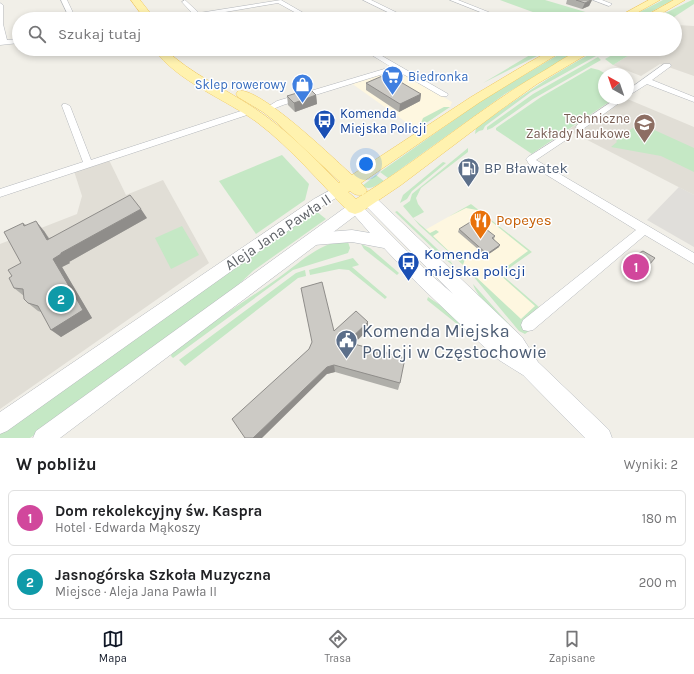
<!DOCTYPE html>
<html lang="pl">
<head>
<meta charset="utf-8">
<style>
	:root { --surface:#fff; --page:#f2f2f2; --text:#202124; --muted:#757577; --line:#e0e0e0; --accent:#111827 }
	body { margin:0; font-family:Karla,sans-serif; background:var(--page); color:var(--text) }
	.compass { position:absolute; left:598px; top:68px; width:36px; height:36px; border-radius:50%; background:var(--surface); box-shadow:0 2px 6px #0003; rotate:320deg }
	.you { position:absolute; left:366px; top:164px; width:14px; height:14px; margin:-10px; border:3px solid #fff; border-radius:50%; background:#1a73e8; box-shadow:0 0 0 6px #1a73e833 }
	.badge { display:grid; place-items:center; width:26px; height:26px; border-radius:50%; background:var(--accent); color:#fff; font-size:13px; font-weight:700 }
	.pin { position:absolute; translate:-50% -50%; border:2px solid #fff; box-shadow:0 1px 4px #0006 }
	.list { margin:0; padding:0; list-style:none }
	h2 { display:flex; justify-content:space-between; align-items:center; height:52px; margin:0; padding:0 16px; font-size:17px }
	h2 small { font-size:13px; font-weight:400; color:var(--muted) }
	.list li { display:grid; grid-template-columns:26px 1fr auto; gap:12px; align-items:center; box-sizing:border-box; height:56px; margin:0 8px 8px; padding:0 8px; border:1px solid var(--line); border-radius:6px }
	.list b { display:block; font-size:15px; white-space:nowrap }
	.list p { margin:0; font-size:13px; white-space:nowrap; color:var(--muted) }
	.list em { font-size:13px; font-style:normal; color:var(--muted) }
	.icon { flex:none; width:22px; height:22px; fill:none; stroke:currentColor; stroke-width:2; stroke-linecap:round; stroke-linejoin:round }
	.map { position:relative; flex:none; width:694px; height:438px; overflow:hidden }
	.search { position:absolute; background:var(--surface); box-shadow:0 2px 6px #0003; left:12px; right:12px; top:12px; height:44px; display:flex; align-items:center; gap:10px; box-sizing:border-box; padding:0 14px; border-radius:22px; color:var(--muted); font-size:15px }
	.sheet { height:180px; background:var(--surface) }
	nav { display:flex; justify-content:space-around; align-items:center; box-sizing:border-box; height:56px; border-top:1px solid var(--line); background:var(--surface); font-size:11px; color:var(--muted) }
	nav a { display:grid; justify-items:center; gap:2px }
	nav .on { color:var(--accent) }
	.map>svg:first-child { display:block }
</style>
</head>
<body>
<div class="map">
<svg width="694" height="438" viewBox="0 0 694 438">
	<rect width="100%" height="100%" fill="#f1efe8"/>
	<g fill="#fef7e0">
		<path d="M 392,70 L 399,71 L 452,102 L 450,107 L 417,130 L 351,83 Z"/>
		<path d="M 471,204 L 532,252 L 501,274 L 538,307 L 521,320 L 425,230 Z"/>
	</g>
	<path fill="#e0deda" d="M 679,187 L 694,195 L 694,247 L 647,220 Z"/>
	<g fill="#e1ded6">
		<path d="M 678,25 L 694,26 L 694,76 L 660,64 L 641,76 L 613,65 L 639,49 L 675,49 L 675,27 Z"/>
		<path d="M 615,98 L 625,98 L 694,127 L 694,195 L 568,130 Z"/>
		<path d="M 109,160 L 126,195 L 163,180 L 209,263 L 0,409 L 0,244 L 77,214 L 82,196 L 74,171 Z"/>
	</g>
	<g fill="#c5e8c5">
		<path d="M 500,0 L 545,0 L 599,16 L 594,19 L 552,19 Z"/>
		<path d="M 663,0 L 673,0 L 638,19 L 626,19 Z"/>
		<path d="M 692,0 L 694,0 L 694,4 L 671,19 L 653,19 Z"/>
		<path d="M 568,49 L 580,50 L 505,94 L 388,178 L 380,172 L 481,101 Z"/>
		<path d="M 623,49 L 639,49 L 613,65 L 605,59 Z"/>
		<path d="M 535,52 L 539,55 L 483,83 Z"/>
		<path d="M 590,54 L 596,56 L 531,92 L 485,126 L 483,130 L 479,131 L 475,134 L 476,128 C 513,101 550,76 590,54 Z"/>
		<path d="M 598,57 L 601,60 L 533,99 L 492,128 L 487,130 L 487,127 L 533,94 Z"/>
		<path d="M 591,68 L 599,70 L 606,74 L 604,74 L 604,98 L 615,98 L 533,153 L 532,154 L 496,130 L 496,128 L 541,97 Z"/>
		<path d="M 444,107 L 450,107 L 419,128 L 423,118 Z"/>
		<path d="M 639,123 L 694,148 L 694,172 L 661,156 L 611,147 L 617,142 L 616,141 Z"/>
		<path d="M 468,148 L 468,152 L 421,188 L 416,198 L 418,204 L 424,212 L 413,218 L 430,233 L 436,230 L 439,232 L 433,236 L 456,258 L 462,254 L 465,259 L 463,265 L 419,225 L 403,206 L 410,201 L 412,194 Z"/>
		<path d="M 282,155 L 309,184 L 305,200 L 256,234 L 219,181 Z"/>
		<path d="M 443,162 L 446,163 L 412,191 L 407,199 L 400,203 L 403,195 Z"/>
		<path d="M 376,175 L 384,181 C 377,185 370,191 362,186 Z"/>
		<path d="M 471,204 L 532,252 L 501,274 L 539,307 L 527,318 L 530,330 L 525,334 L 519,331 L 473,276 L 474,275 L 521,319 L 535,306 L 498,273 L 528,251 L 477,210 L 466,208 L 448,217 Z"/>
		<path d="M 316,211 L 326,219 L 253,271 L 237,286 L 162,342 L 30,438 L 0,438 L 0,431 Z"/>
		<path d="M 397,211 L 450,261 L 454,266 L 441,256 L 395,212 Z"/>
		<path d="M 182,226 L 199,255 L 171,269 L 155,238 Z"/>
		<path d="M 347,239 L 350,248 L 348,253 L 293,270 L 173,358 L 171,356 L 174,348 C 207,325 241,304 274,281 C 299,264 315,245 347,239 Z"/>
		<path d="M 361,244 L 370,248 L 399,273 L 397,275 L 364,249 Z"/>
		<path d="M 353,258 L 359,265 L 352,267 L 387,297 L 385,299 L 349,270 L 339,269 L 310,275 L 309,270 Z"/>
		<path d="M 305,270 L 306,276 L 298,278 L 185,366 L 179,360 L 296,273 Z"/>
		<path d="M 473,284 L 517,333 L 516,334 C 503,321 478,300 473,284 Z"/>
		<path d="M 428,297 L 452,313 L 474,335 L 472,336 L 427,300 Z"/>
	</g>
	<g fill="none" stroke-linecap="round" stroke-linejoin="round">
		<defs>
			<g id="minor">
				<path d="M 61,0 L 67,0 L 76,19 L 70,19 Z"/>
				<path d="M 185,0 L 199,13 L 281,0 L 314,19 L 307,19 L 278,3 L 184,19 L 182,18 L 182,16 L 193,14 L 182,2 Z"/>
				<path d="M 363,0 L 371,0 L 410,19 L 402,19 Z"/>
				<path d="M 450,0 L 458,0 L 506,19 L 498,19 Z"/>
				<path d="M 593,0 L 602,0 L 612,4 L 609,6 Z"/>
				<path d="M 0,3 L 3,5 L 3,24 L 7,40 L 19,39 L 19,43 L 0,45 Z"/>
				<path d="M 362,49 L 370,49 L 448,94 L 447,96 L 441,96 L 396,70 L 283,105 L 268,111 L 264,109 L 277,101 L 391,67 Z"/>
				<path d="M 467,49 L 476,49 L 480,52 L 477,54 Z"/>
				<path d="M 664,64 L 670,64 L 671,66 L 652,80 L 694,97 L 694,102 L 647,84 L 628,96 L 628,90 Z"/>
				<path d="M 617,98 L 626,98 L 583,129 L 577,129 L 576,127 L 577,125 Z"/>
				<path d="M 63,104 L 66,104 L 70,106 L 91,160 L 247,109 L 253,109 L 254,111 L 253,113 L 0,197 L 0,189 L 83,162 L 62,106 Z"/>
				<path d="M 563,135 L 567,138 L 566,140 L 536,160 L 694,253 L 694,264 L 645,235 L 533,330 L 528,331 L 523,330 L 521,325 L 523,320 L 636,230 L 529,164 L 526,159 L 528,157 Z"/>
			</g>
			<g id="tertiary">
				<path d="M 338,186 L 343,188 L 345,191 L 343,194 L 324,205 L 7,431 L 0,434 L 0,412 L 314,199 Z"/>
				<path d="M 355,203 L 360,204 L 362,208 L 360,212 L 60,438 L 33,438 L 36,431 L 350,204 Z"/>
			</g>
			<path id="secondary" d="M 369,195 L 374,196 L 522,337 L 538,362 L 609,430 L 612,438 L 585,438 L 523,375 L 499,360 L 481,344 L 418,284 L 384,248 L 352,242 L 314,245 L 308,243 L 306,239 L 308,235 L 314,233 L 352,230 L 370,233 L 348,208 L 350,204 L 355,203 L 360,204 L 430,274 L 453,294 L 364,204 L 362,200 L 364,196 Z"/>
			<g id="primary">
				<path d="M 131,0 L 140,0 L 155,19 L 145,19 Z"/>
				<path d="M 649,0 L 660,0 L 626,19 L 614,19 Z"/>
				<path d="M 674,0 L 685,0 L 652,19 L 640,19 Z"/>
				<path d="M 154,49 L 165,49 C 191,74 224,88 254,108 C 286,129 312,156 339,183 L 340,182 L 276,122 L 263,112 L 238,97 L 236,94 L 238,91 C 259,86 333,158 352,175 L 471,97 L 528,63 L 553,49 L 566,49 L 480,102 L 361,183 L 367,190 L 365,194 C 358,196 355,195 350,191 L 348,192 L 356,199 C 422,159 480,107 547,69 C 555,64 576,50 584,49 C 588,48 592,49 596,49 L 537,84 L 499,111 L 401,185 L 361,212 L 355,214 L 349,212 C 319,182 292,149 258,123 C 226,99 177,82 154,49 Z"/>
			</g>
		</defs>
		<use href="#minor" stroke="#b5b8bc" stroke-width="1"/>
		<use href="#tertiary" stroke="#b5b8bc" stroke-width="1"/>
		<use href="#secondary" stroke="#b6babf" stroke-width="1"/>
		<use href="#primary" stroke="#f2c960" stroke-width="1"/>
		<use href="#minor" fill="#fff" fill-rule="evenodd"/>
		<use href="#tertiary" fill="#fff" fill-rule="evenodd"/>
		<use href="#secondary" fill="#fff" fill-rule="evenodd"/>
		<use href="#primary" fill="#fff2af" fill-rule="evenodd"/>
	</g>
	<g fill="#afaea9">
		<path d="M 567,0 L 592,0 L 589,6 L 582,9 L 566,4 Z"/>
		<path d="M 366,83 L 421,94 L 420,101 L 399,112 L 366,90 Z"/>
		<path d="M 316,95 L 317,104 L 295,112 L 288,105 L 287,96 Z"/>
		<path d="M 147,218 L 69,262 L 70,263 L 62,267 L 92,318 L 61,337 L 41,312 L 38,311 L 28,303 L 24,296 L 14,288 L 12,276 L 21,263 L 23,223 L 26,225 L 44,231 L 49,238 Z"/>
		<path d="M 479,227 L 495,236 L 494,239 L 499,247 L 486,256 L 458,232 L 459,229 Z"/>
		<path d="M 626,260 L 643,272 L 638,277 L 622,265 Z"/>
		<path d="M 368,322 L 368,330 L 353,344 L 400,383 L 398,390 L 335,372 L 327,374 L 334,331 Z"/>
	</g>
	<g fill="#8f8d8a">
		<path d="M 592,0 L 589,6 L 582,9 L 585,3 Z"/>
		<path d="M 421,94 L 420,101 L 399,112 L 400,104 Z"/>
		<path d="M 316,95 L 317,104 L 295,112 L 294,103 Z"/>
		<path d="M 141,209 L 147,218 L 69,262 L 70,263 L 62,267 L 92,318 L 61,337 L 51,330 L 53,259 L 61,253 Z"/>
		<path d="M 36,221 L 44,231 L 55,249 L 47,240 Z"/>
		<path d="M 500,245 L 499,247 L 486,256 L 487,254 Z"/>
		<path d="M 368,322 L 368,330 L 347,350 L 347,342 Z"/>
		<path d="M 334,365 L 335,372 L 327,374 L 262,438 L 253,438 L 327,367 Z"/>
	</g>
	<g fill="#cccac5" stroke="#8f8d8a">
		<path d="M 576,0 L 591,0 L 585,3 Z"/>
		<path d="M 387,74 L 421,94 L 400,104 L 366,83 Z"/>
		<path d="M 310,89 L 316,95 L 294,103 L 287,96 Z"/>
		<path d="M 130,195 L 141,209 L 61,253 L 61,254 L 53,259 L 83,310 L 51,330 L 38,306 L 28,303 L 24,299 L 23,289 L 14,288 L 9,278 L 12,276 L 8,270 L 21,263 L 4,232 L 23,223 L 24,226 L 36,221 L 47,240 Z"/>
		<path d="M 472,221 L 479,227 L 482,226 L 495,236 L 492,238 L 500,245 L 487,254 L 459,229 Z"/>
		<path d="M 643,251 L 655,258 L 643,272 L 626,260 Z"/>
		<path d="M 322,282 L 334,331 L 356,311 L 368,322 L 347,342 L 405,358 L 400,383 L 334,365 L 327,367 L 253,438 L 245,438 L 232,419 L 309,349 L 312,342 L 301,288 Z"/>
	</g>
	<defs>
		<symbol id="supermarket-pin" viewBox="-11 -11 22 30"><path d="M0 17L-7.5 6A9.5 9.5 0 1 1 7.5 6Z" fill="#3f7fe0" stroke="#fff"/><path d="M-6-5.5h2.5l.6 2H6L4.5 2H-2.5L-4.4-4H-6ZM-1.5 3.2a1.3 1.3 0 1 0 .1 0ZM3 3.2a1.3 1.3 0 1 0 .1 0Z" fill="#fff"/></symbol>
		<symbol id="shop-pin" viewBox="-11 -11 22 30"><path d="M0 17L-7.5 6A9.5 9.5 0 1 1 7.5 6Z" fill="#3f7fe0" stroke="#fff"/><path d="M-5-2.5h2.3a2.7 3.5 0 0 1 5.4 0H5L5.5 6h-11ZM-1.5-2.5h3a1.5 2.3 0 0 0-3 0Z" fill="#fff"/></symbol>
		<symbol id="bus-pin" viewBox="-11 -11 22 30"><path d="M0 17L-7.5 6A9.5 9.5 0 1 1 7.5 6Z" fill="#1a4fb4" stroke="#fff"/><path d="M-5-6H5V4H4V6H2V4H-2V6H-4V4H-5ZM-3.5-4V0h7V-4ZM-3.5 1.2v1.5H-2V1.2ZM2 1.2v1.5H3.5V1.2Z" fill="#fff"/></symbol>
		<symbol id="school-pin" viewBox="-11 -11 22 30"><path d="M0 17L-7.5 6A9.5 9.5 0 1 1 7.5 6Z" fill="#8d6e63" stroke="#fff"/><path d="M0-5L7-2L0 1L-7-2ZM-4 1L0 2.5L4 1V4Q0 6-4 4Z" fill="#fff"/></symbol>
		<symbol id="fuel-pin" viewBox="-11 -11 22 30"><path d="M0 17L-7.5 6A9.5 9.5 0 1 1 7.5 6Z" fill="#5c6f8a" stroke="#fff"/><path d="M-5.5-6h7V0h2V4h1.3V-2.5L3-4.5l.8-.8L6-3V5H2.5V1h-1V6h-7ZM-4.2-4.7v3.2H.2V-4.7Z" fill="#fff"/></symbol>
		<symbol id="restaurant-pin" viewBox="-11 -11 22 30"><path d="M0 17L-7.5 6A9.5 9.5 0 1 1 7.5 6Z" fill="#e8710a" stroke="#fff"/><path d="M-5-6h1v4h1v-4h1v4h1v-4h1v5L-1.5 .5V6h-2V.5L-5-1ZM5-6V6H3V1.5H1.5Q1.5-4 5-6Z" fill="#fff"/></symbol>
		<symbol id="civic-pin" viewBox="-11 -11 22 30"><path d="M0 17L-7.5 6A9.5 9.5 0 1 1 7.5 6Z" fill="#5c6f8a" stroke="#fff"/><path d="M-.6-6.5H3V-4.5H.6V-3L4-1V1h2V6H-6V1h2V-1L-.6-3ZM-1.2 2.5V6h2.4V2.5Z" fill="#fff"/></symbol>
	</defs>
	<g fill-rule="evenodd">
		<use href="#supermarket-pin" x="380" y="64" width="25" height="34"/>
		<use href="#shop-pin" x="290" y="72" width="25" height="34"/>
		<use href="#bus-pin" x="312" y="108" width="25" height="34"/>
		<use href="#school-pin" x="632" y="112" width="25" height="34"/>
		<use href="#fuel-pin" x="456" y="156" width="25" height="34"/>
		<use href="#restaurant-pin" x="468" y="208" width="25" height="34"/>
		<use href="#bus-pin" x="396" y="250" width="25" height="34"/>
		<use href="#civic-pin" x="334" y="328" width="25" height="34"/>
	</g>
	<g text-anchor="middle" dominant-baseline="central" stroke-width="3" stroke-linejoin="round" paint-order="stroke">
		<g font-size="13" fill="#366cbe" stroke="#fff" text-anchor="start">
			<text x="408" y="76">Biedronka</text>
			<text x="286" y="84" text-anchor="end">Sklep rowerowy</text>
		</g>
		<g font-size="13" fill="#164399" stroke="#fff" text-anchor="start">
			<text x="340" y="113">Komenda<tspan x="340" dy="15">Miejska Policji</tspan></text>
		</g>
		<g font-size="13" fill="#785e54" stroke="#fff" text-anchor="end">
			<text x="630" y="118">Techniczne<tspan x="630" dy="15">Zakłady Naukowe</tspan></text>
		</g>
		<g font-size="15" fill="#4e5e75" stroke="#fff" text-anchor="start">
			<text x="484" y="168">BP Bławatek</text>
		</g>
		<g font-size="15" fill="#c56008" stroke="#fff" text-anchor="start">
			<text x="496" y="220">Popeyes</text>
		</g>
		<g font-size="15" fill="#5f6368" stroke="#fff">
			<text transform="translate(278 232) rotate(-34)">Aleja Jana Pawła II</text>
		</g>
		<g font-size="15" fill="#164399" stroke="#fff" text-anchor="start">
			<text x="424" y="254">Komenda<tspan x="424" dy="17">miejska policji</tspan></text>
		</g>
		<g font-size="18" fill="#4e5e75" stroke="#fff" text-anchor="start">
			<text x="362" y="331">Komenda Miejska<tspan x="362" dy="21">Policji w Częstochowie</tspan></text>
		</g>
	</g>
</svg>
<svg class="compass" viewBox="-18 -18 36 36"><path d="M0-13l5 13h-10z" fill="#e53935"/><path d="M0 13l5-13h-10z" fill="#757577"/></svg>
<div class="you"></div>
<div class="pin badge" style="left:636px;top:267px;background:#d1479c">1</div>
<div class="pin badge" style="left:61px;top:299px;background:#0f9aa8">2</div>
<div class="search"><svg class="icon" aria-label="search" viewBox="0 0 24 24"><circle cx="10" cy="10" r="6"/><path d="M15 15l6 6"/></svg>Szukaj tutaj</div>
</div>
<section class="sheet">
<h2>W pobliżu<small>Wyniki: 2</small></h2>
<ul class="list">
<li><span class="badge" style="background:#d1479c">1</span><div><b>Dom rekolekcyjny św. Kaspra</b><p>Hotel · Edwarda Mąkoszy</p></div><em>180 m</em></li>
<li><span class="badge" style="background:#0f9aa8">2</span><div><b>Jasnogórska Szkoła Muzyczna</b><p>Miejsce · Aleja Jana Pawła II</p></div><em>200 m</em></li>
</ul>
</section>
<nav>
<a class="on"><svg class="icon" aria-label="map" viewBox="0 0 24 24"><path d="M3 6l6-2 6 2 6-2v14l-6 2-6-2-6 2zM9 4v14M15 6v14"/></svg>Mapa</a>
<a><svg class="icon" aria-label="directions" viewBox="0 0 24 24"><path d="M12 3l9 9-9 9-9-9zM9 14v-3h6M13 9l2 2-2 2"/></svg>Trasa</a>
<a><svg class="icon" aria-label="saved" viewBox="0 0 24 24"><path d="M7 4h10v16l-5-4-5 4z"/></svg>Zapisane</a>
</nav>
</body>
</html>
